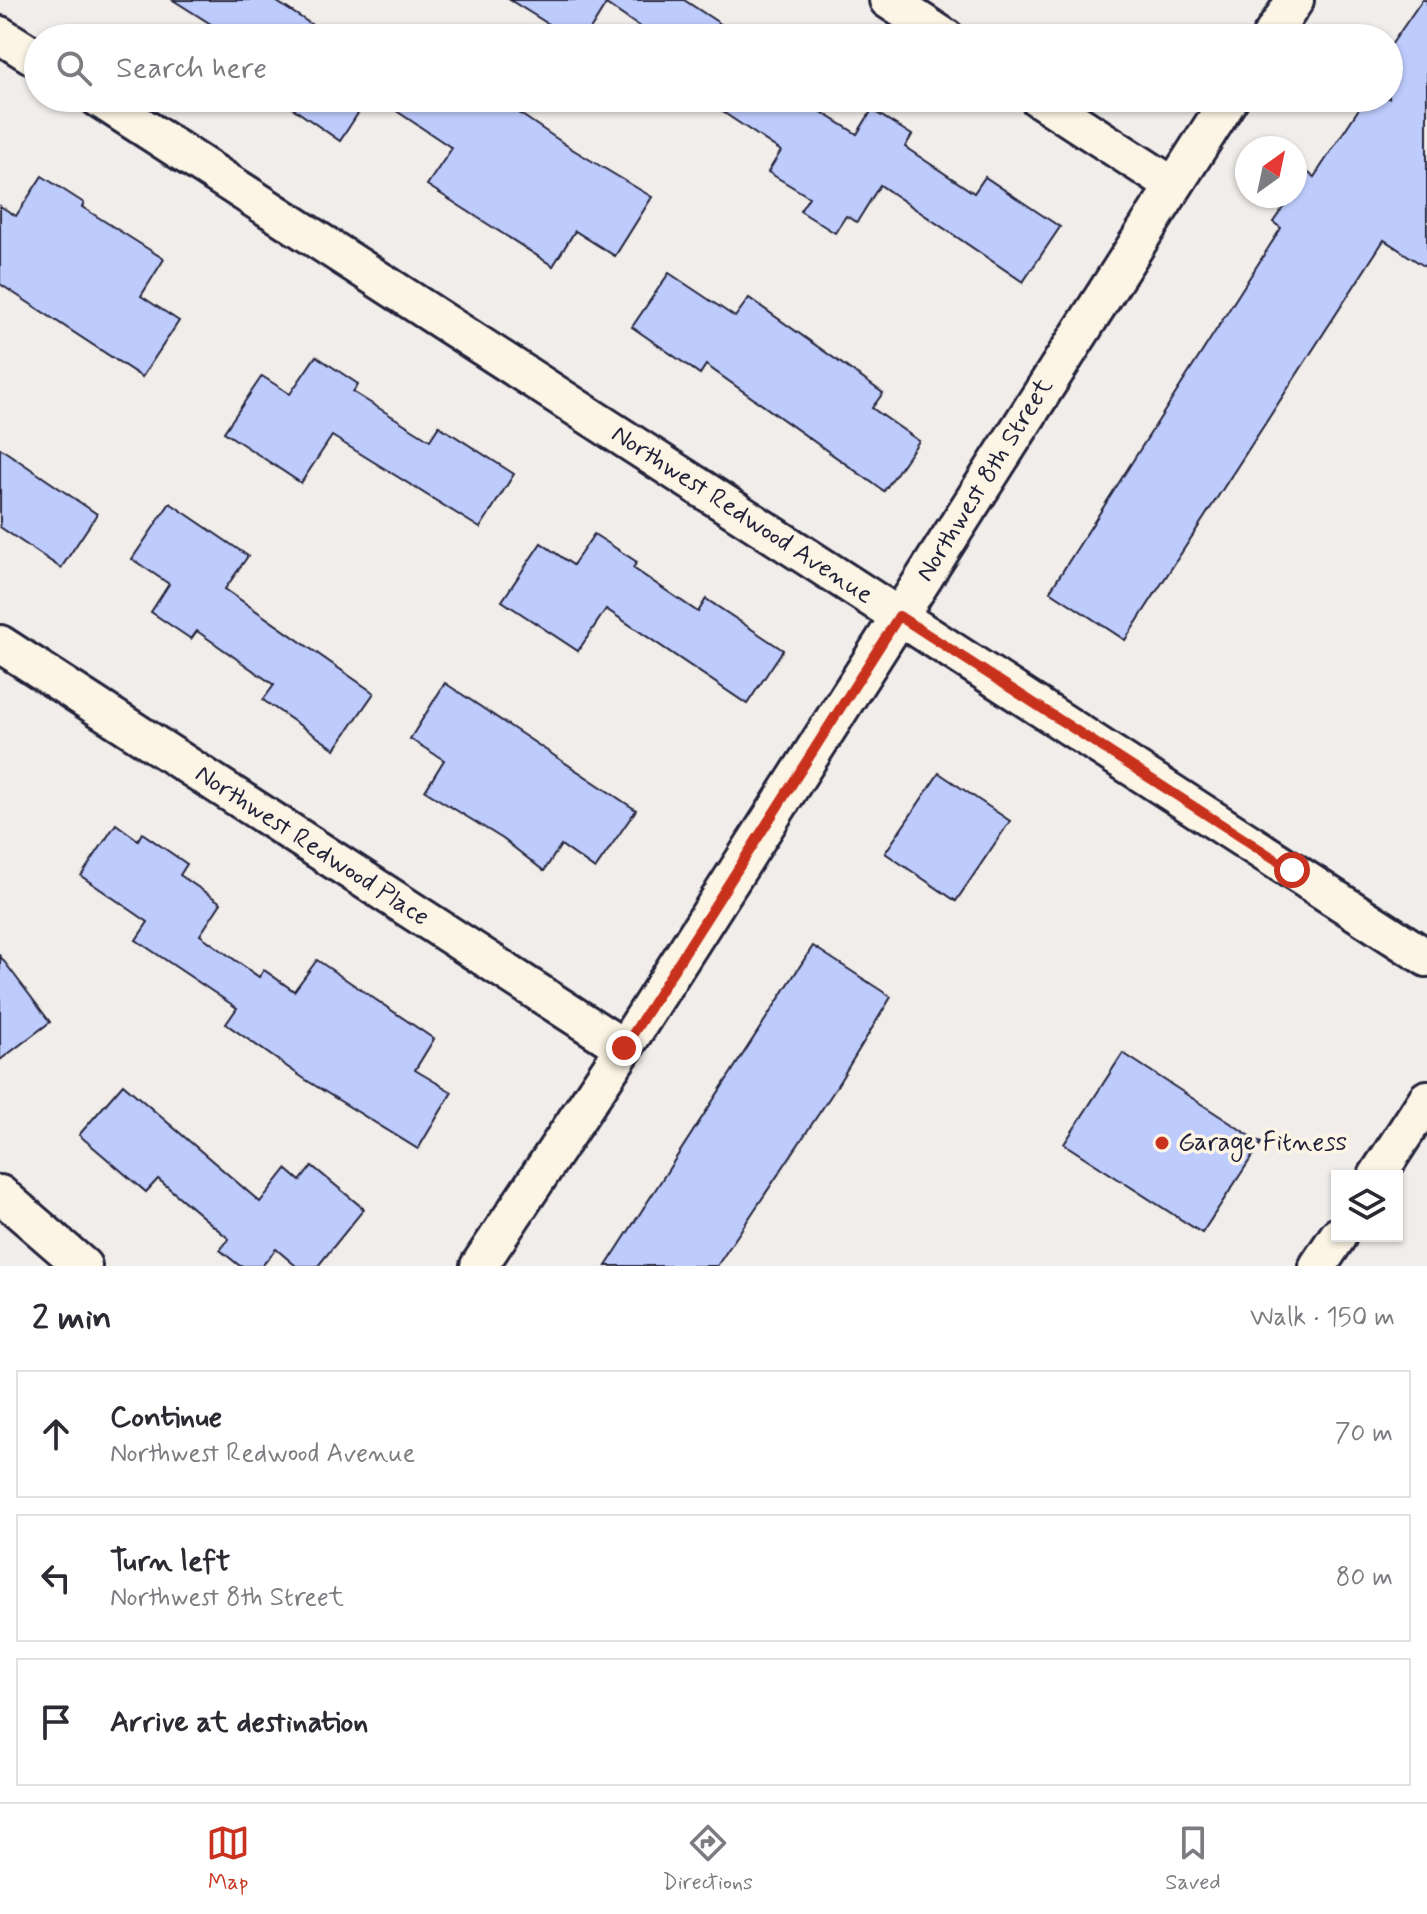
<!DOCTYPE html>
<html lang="en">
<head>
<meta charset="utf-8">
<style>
	:root { --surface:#fff; --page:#f7f7f7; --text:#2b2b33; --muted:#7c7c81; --line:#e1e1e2; --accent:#c8321e }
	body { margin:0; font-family:Mynerve,sans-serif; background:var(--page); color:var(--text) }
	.controls { position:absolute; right:24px; bottom:24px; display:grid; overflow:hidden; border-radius:0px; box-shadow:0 2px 6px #0004 }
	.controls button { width:72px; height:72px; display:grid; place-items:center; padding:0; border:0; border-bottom:2px solid var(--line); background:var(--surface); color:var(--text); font:40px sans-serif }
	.compass { position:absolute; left:1235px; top:136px; width:72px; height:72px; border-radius:50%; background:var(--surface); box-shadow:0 2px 6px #0004; rotate:33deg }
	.stop { position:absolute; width:24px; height:24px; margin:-18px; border:6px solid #c8321e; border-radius:50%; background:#fff }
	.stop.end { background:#c8321e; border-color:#fff; box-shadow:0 2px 8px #0008 }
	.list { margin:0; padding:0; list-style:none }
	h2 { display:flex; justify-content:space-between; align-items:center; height:104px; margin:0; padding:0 32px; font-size:34px }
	h2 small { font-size:26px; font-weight:400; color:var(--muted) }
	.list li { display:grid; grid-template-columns:52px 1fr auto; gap:24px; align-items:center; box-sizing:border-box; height:128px; margin:0 16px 16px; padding:0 16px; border:2px solid var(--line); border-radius:0px }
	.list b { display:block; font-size:30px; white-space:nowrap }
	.list p { margin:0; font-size:26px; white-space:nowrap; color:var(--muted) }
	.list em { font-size:26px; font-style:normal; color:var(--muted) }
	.icon { flex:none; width:44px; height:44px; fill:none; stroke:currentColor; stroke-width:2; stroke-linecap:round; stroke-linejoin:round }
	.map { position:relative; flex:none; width:1427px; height:1266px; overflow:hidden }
	.search { position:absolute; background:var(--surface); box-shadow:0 2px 6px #0004; left:24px; right:24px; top:24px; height:88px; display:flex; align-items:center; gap:20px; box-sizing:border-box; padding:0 28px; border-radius:44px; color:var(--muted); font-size:30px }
	.sheet { height:536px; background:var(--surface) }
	nav { display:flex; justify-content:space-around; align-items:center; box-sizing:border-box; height:112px; border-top:2px solid var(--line); background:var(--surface); font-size:22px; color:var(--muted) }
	nav a { display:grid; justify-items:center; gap:4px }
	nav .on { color:var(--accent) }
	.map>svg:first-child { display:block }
</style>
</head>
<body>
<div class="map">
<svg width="1427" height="1266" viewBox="0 0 1427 1266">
	<rect width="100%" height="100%" fill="#f0edea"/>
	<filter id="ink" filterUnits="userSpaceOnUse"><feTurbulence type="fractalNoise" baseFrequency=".0125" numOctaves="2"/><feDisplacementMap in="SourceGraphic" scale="16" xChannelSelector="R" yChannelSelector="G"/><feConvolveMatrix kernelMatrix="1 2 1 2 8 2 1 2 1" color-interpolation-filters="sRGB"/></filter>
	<g filter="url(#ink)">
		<g fill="#beccfd" stroke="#22223b" stroke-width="2">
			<path d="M 173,0 L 274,0 L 317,28 L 310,38 L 233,38 Z"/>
			<path d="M 510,0 L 684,0 L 742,38 L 656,38 L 606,4 L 585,38 L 571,38 Z"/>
			<path d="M 1422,0 L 1427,0 L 1427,268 L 1384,240 L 1125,640 L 1050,591 L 1281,228 L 1273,222 L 1291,196 L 1295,196 L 1295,189 L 1307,172 L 1314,177 L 1366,98 L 1389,98 L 1389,48 Z"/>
			<path d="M 278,98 L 368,98 L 340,141 Z"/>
			<path d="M 377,98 L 497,98 L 572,149 L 652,197 L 615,256 L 575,231 L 553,266 L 427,185 L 452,148 Z"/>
			<path d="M 702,98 L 799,98 L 857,134 L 872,110 L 912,135 L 905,147 L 974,193 L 985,177 L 1060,227 L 1023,282 L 880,185 L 857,222 L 846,216 L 835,233 L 800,211 L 809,197 L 768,172 L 781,151 Z"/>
			<path d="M 42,176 L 84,203 L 82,207 L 164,259 L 141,296 L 179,321 L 142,377 L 0,284 L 0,206 L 16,216 Z"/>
			<path d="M 669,273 L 735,317 L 749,298 L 883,393 L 872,408 L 919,441 L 884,491 L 706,365 L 700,374 L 632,327 Z"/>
			<path d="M 316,356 L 358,384 L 353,392 L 430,440 L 439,426 L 514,474 L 480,528 L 332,436 L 301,483 L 224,432 L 262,376 L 290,394 Z"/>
			<path d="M 0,448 L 97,514 L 61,568 L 0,527 Z"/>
			<path d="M 170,503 L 248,556 L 225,589 L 374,693 L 335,749 L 263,700 L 274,685 L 197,631 L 191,639 L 151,612 L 169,584 L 132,559 Z"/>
			<path d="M 594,534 L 637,562 L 633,568 L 698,612 L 706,599 L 783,650 L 747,704 L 606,609 L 578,651 L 502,601 L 541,543 L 573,565 Z"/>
			<path d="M 445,683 L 636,810 L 595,869 L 561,845 L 544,871 L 503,839 L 425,791 L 444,760 L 410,739 Z"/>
			<path d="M 939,773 L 1010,821 L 956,901 L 885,853 Z"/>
			<path d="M 116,824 L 138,840 L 142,833 L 187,864 L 180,875 L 221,903 L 200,935 L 259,977 L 264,970 L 294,991 L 317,960 L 434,1039 L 415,1070 L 452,1092 L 418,1149 L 306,1080 L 226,1024 L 237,1008 L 136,940 L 148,922 L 81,876 Z"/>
			<path d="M 813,946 L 891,997 L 832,1094 L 717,1266 L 606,1266 Z"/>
			<path d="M 0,956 L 50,1022 L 0,1060 Z"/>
			<path d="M 1123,1053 L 1261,1143 L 1202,1233 L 1064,1144 Z"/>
			<path d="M 123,1084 L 260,1202 L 286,1169 L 300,1181 L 312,1166 L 364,1209 L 318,1266 L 296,1266 L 276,1249 L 262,1266 L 240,1266 L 220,1250 L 229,1239 L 158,1179 L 146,1192 L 79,1135 Z"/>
		</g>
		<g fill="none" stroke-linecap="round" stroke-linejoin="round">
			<defs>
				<g id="minor">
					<path d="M 888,0 L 946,38"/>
					<path d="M 0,35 L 38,59"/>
					<path d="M 1270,38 L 1295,0"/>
					<path d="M 98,98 L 1427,958"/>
					<path d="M 1038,98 L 1172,185"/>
					<path d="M 0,644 L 624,1048"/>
					<path d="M 1377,1176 L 1427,1099"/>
					<path d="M 0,1194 L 83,1266"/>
					<path d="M 479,1266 L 624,1048 L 1230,98"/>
					<path d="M 1318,1266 L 1338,1236"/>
				</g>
			</defs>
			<use href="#minor" stroke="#22223b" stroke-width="42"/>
			<use href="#minor" stroke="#fcf5e5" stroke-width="36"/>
		</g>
	</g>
	<g fill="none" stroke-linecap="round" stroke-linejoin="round" filter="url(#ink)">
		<path stroke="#c8321e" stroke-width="10" d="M 624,1048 L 899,616 L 1292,870"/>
	</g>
	<circle fill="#c8321e" stroke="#fcf5e5" stroke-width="3" cx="1162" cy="1143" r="8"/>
	<g text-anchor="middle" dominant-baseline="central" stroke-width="7" stroke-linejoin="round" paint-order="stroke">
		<g font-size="26" fill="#22223b" stroke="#fcf5e5">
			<text transform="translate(985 480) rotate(-58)">Northwest 8th Street</text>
			<text transform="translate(742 515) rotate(33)">Northwest Redwood Avenue</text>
			<text transform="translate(312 846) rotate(33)">Northwest Redwood Place</text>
		</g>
		<g font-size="26" fill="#22223b" stroke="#fcf5e5" text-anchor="start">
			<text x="1178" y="1143">Garage Fitness</text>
		</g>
	</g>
</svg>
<div class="controls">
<button><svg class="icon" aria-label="layers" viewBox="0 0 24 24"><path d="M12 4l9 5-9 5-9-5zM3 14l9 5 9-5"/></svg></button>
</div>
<svg class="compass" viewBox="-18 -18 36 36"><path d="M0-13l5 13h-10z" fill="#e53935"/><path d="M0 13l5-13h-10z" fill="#7c7c81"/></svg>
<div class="stop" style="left:1292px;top:870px"></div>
<div class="stop end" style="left:624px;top:1048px"></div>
<div class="search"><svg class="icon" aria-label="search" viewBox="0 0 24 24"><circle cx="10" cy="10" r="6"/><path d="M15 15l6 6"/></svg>Search here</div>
</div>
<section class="sheet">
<h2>2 min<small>Walk · 150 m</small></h2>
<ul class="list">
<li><svg class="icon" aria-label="ahead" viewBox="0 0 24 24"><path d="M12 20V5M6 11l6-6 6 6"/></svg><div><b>Continue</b><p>Northwest Redwood Avenue</p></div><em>70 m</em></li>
<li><svg class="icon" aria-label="left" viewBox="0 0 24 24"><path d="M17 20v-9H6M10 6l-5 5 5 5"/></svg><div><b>Turn left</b><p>Northwest 8th Street</p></div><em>80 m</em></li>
<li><svg class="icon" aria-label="arrive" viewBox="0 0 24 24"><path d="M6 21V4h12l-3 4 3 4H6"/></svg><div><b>Arrive at destination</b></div></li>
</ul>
</section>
<nav>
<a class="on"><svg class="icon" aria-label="map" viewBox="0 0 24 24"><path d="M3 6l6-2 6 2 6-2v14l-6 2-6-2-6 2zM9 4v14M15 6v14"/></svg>Map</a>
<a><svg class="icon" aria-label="directions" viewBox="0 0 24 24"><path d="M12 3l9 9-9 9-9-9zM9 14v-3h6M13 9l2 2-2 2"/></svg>Directions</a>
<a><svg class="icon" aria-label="saved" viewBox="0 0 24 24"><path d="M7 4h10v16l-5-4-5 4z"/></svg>Saved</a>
</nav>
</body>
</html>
